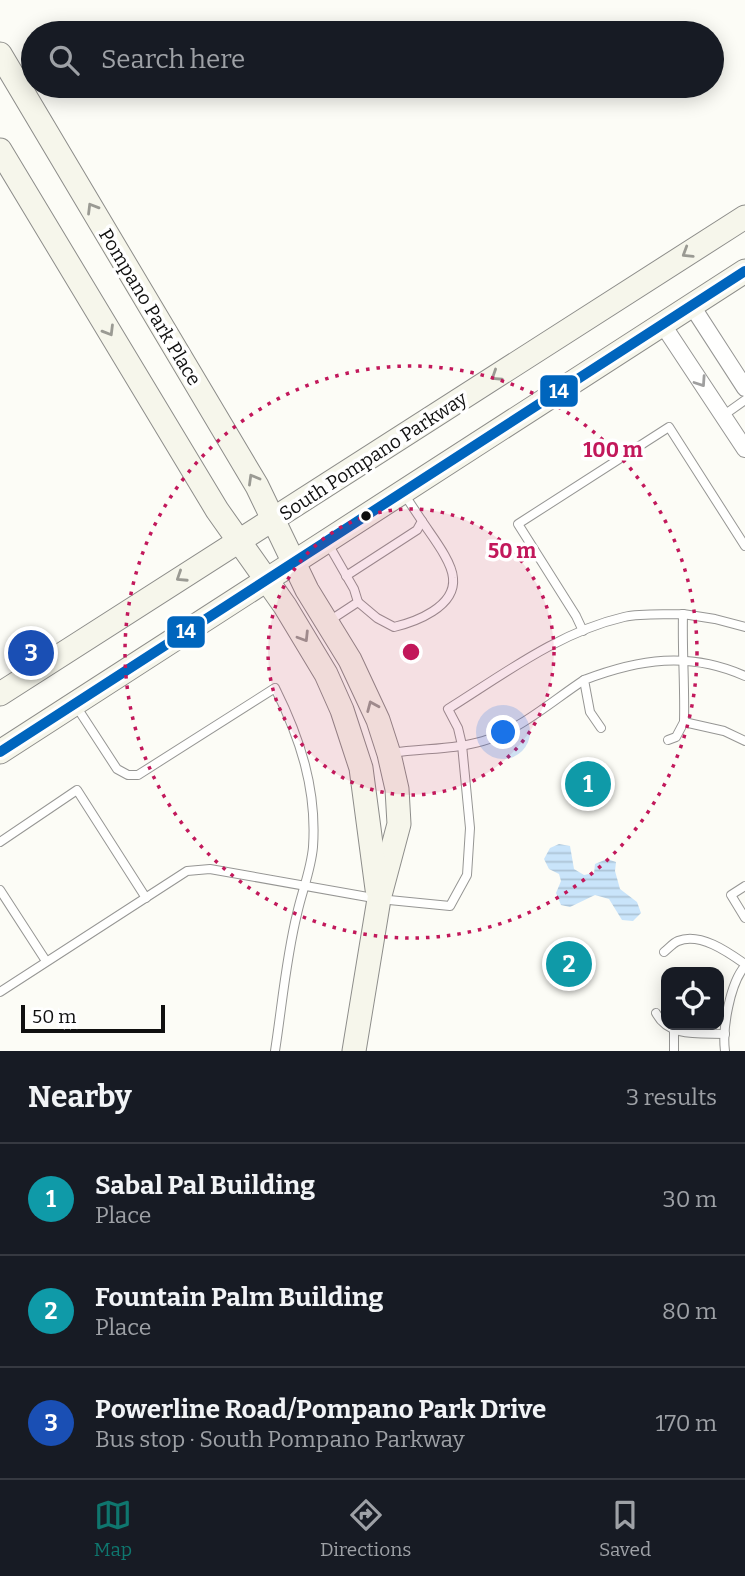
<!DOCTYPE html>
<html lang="en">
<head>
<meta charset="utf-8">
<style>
	:root { --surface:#171b24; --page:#20242c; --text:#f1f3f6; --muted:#9ea1a6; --line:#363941; --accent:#0f766e }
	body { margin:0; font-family:Bitter,serif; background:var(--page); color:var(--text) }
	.controls { position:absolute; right:21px; bottom:21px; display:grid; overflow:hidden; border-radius:14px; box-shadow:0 4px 18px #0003 }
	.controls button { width:63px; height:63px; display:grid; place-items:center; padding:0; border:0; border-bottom:2px solid var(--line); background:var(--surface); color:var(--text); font:35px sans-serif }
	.scale { position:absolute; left:21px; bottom:18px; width:144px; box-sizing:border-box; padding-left:7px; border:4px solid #101010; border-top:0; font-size:19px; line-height:24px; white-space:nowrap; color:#101010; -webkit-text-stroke:5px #fff; paint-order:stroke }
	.you { position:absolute; left:504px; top:733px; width:24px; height:24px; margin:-18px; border:5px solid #fff; border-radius:50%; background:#1a73e8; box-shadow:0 0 0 10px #1a73e833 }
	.badge { display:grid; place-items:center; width:46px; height:46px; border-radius:50%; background:var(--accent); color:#fff; font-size:23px; font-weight:700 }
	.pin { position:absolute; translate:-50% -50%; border:4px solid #fff; box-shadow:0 2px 7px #0006 }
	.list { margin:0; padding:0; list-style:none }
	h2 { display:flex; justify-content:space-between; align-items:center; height:91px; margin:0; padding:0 28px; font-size:30px }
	h2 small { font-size:23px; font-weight:400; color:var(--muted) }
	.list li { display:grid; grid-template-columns:46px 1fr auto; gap:21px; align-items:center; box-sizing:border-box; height:112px; padding:0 28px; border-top:2px solid var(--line) }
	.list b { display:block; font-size:26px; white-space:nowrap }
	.list p { margin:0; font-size:23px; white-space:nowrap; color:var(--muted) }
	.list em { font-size:23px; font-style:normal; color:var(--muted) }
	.icon { flex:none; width:38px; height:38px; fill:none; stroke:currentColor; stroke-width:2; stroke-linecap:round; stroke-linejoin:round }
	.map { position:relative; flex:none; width:745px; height:1051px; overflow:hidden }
	.search { position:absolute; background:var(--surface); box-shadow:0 4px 18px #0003; left:21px; right:21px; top:21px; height:77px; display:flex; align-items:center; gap:18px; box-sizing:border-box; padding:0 24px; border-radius:38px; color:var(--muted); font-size:26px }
	.sheet { height:427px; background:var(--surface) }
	nav { display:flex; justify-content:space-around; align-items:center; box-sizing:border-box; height:98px; border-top:2px solid var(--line); background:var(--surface); font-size:19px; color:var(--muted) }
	nav a { display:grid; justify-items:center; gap:4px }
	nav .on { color:var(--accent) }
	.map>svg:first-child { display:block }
</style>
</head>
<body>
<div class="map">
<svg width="745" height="1051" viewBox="0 0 745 1051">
	<defs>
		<pattern id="water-rules" width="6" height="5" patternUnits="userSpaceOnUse" patternTransform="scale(1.75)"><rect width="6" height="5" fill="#c9e4fa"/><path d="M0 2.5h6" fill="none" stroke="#acc3d5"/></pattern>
	</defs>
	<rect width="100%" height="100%" fill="#fcfcf6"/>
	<path fill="url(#water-rules)" d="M 559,844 L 570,846 L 574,869 L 584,875 L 594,873 L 595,864 L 607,859 L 616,862 L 615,871 L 620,889 L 637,902 L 641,913 L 633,921 L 622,920 L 609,899 L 595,895 L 570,907 L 561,905 L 556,893 L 561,881 L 559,874 L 549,869 L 544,859 L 550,848 Z"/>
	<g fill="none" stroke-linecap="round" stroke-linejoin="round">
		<defs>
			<g id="lane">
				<path d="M 724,415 L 745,400"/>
				<path d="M 327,542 L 354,589 L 358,602 L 329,621"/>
				<path d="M 346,576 L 417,530 L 422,521 L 404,494"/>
				<path d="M 358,602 L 377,618 L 394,627 C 415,622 456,607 453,578 C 452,561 431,535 422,521"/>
				<path d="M 745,627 L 715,619 L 683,614 C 682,651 685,686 684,722 L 724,731 L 745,741"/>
				<path d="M 583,631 L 576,616 L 518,524 L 669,427 L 745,546"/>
				<path d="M 76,706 L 117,769 L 128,775 L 138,775 L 275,688 C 300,738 317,789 313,847 C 311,870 302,891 297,914 C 286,958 282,1006 275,1051"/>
				<path d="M 601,728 L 590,712 L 584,680 C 639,659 689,651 745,676"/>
				<path d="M 668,740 L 676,737 L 684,722"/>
				<path d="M 392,753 C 422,748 453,750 483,741 C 520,730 552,701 584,680"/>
				<path d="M 0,842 L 77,790 L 146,898"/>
				<path d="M 745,886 L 731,895 L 745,918"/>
				<path d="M 0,890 L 46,961"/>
				<path d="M 664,952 C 668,949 673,943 678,941 C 700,932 728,952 745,964"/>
				<path d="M 0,992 L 187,871 L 210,869 L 379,899 L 450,906 L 467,875 L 470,828 L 462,745 L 458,728 L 448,709 C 504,674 559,632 624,617 C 642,613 664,615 683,614"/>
				<path d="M 656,1013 C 669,1038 700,1033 725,1034"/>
				<path d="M 674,1051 L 674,1032"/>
				<path d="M 725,1051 C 722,1029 730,983 745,966"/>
			</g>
			<g id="street">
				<path d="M 692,306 L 745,388"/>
				<path d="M 663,325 L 745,449"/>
			</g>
			<g id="secondary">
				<path d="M 0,54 L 257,486 L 307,590 L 350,660 L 378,720 L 389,754 L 397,789 L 399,824 L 379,899 L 354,1051"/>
				<path d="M 0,150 L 217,510 L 285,606 L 326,674 L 342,710 L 361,768 L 377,889"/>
				<path d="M 0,694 L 745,217"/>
				<path d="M 0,752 L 745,271"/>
			</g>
		</defs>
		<use href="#lane" stroke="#969694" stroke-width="10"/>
		<use href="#street" stroke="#969694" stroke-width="18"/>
		<use href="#secondary" stroke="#8d8d8a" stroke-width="25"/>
		<use href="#lane" stroke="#fffffe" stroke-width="8"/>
		<use href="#street" stroke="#fffffe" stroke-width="16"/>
		<use href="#secondary" stroke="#f6f6eb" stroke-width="23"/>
		<defs>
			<path id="bus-1" d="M 0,752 L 745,271"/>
		</defs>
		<use href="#bus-1" stroke="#fff" stroke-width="16"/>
		<use href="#bus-1" stroke="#0065bd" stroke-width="10"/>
	</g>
	<defs><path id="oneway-chevron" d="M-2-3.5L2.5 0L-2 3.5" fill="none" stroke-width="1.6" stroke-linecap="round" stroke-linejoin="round" transform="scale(1.75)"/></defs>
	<g stroke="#9a9a93">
		<use href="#oneway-chevron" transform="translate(92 208) rotate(-121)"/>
		<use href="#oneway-chevron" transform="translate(687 253) rotate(148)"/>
		<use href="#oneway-chevron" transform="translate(109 331) rotate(59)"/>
		<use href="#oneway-chevron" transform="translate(496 376) rotate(147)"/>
		<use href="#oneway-chevron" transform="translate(253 479) rotate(-120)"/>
		<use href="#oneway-chevron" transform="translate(181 577) rotate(147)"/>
		<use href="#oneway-chevron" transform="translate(304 637) rotate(58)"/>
		<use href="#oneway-chevron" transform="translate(372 706) rotate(-113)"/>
	</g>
	<use stroke="#9f9f9f" href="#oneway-chevron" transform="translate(701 382) rotate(56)"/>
	<circle cx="411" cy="652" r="143" fill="#c2185b" fill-opacity=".12"/>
	<g fill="none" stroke="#c2185b" stroke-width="3.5" stroke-dasharray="3.5 7">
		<circle cx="411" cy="652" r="143"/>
		<circle cx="411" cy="652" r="286"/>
	</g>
	<circle fill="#101010" stroke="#fff" stroke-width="2.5" cx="366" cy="516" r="6"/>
	<g text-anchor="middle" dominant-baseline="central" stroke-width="7" stroke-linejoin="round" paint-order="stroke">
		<g font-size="19" fill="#101010" stroke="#fff">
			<text transform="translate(150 307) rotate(59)">Pompano Park Place</text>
			<text transform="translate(373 456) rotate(-33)">South Pompano Parkway</text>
		</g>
	</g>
	<circle cx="411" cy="652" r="10" fill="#c2185b" stroke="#fff" stroke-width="3.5"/>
	<g font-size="21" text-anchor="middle" font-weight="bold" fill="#c2185b" stroke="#fff" stroke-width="7" stroke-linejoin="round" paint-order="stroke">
		<text x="613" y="457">100 m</text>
		<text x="512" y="558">50 m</text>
	</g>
	<g stroke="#fff" stroke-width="2.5">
		<rect x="539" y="374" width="40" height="34" rx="7" fill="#0065bd"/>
		<rect x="166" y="615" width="40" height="34" rx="7" fill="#0065bd"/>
	</g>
	<g font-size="19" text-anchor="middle" font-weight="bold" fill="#fff">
		<text x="559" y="398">14</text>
		<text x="186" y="638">14</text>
	</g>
</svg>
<div class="controls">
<button><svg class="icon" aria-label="locate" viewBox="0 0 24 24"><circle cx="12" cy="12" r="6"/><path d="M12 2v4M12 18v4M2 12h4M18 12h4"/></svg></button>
</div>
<div class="scale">50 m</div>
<div class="you"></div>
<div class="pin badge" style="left:588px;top:784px;background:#0f9aa8">1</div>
<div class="pin badge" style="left:569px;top:964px;background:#0f9aa8">2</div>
<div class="pin badge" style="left:31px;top:653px;background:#1a4fb4">3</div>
<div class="search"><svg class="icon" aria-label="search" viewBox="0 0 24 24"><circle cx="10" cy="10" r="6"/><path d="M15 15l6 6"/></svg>Search here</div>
</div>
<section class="sheet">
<h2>Nearby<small>3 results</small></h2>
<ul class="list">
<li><span class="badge" style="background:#0f9aa8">1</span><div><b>Sabal Pal Building</b><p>Place</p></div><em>30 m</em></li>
<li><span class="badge" style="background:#0f9aa8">2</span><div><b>Fountain Palm Building</b><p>Place</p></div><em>80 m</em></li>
<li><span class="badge" style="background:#1a4fb4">3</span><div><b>Powerline Road/Pompano Park Drive</b><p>Bus stop · South Pompano Parkway</p></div><em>170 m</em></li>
</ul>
</section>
<nav>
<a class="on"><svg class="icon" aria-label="map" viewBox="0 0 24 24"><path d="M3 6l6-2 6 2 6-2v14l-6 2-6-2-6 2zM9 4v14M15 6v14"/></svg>Map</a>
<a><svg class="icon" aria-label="directions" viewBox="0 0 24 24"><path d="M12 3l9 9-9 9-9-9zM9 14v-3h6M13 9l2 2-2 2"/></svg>Directions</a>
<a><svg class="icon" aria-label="saved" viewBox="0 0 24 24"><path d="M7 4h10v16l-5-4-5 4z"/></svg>Saved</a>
</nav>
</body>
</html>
